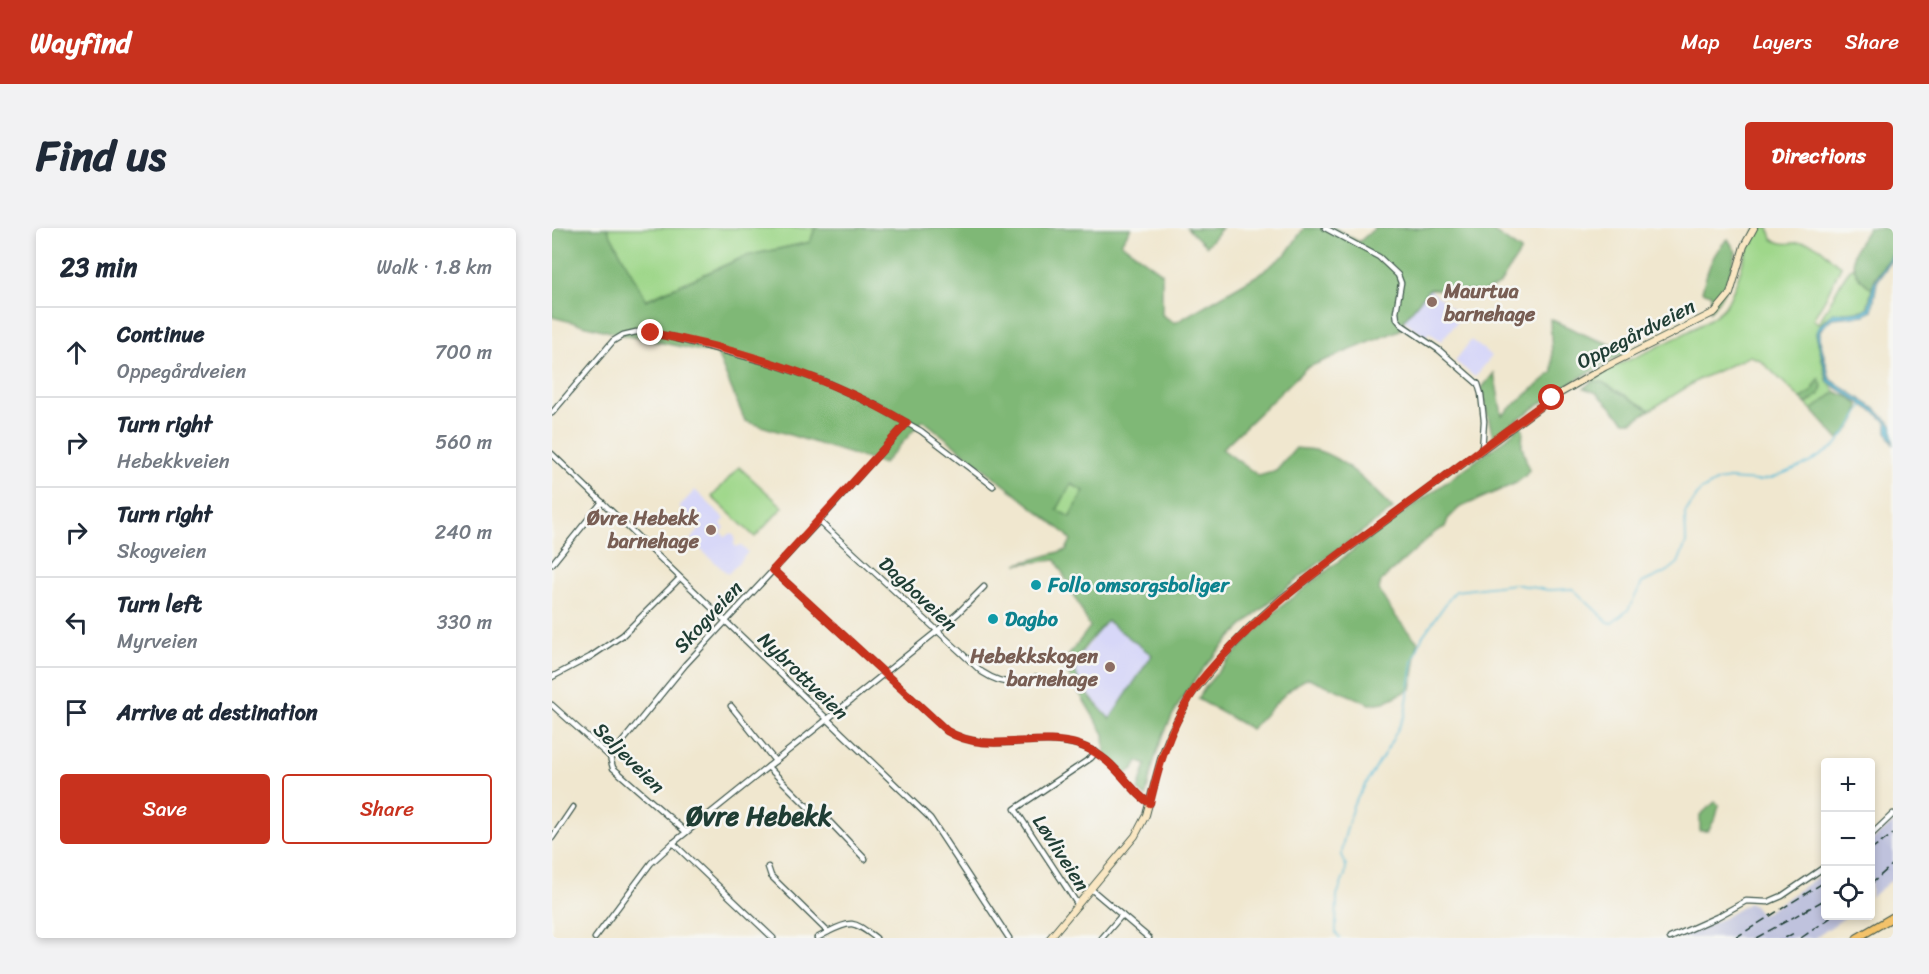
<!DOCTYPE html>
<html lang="en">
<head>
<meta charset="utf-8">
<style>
	:root { --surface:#fff; --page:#f2f2f3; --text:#1f2937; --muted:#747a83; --line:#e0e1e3; --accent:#c8321e }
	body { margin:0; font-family:Sriracha,sans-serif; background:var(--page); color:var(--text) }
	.controls { position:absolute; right:18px; bottom:18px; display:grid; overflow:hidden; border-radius:6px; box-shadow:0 3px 9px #0003 }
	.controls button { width:54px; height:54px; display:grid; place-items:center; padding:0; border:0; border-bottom:2px solid var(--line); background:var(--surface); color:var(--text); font:30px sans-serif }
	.stop { position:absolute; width:18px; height:18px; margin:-14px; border:4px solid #c8321e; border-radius:50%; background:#fff }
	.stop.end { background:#c8321e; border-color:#fff; box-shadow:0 2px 6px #0008 }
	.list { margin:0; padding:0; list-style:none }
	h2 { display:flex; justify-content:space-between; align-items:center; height:78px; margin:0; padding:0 24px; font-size:26px }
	h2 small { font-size:20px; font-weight:400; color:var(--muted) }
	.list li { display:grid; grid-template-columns:39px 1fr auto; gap:18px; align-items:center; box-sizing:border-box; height:90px; padding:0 24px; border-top:2px solid var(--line) }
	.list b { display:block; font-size:22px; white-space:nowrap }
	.list p { margin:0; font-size:20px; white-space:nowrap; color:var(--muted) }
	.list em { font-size:20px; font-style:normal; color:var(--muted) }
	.actions { display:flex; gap:12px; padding:18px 24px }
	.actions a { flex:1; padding:14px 0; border:2px solid var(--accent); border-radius:6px; text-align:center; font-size:21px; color:var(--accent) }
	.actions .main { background:var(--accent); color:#fff }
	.icon { flex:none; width:33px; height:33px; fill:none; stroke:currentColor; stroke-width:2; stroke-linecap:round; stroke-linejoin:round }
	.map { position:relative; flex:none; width:1341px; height:710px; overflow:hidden; border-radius:6px }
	header { display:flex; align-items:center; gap:36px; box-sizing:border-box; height:84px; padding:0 30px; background:var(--accent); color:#fff }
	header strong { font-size:28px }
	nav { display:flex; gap:33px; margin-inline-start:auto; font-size:21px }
	.intro { display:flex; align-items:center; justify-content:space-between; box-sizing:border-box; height:144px; padding:0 36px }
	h1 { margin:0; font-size:42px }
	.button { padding:15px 27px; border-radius:6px; background:var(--accent); color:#fff; font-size:21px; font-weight:700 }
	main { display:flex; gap:36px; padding:0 36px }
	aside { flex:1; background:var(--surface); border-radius:6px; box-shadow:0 3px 9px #0003 }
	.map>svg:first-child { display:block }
</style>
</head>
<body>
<header>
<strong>Wayfind</strong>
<nav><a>Map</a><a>Layers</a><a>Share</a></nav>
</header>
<div class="intro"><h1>Find us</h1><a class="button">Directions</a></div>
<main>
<aside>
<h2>23 min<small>Walk · 1.8 km</small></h2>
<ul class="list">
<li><svg class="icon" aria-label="ahead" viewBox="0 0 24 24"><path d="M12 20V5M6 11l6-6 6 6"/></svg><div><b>Continue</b><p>Oppegårdveien</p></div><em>700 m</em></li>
<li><svg class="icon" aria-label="right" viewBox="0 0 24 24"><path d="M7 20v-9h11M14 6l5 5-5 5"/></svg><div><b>Turn right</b><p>Hebekkveien</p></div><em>560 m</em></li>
<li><svg class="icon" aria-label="right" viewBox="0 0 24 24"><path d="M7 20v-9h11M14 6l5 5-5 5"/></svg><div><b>Turn right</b><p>Skogveien</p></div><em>240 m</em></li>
<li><svg class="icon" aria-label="left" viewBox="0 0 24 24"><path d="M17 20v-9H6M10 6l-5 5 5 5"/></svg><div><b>Turn left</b><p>Myrveien</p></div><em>330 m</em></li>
<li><svg class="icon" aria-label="arrive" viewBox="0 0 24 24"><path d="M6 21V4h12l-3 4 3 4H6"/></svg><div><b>Arrive at destination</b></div></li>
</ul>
<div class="actions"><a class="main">Save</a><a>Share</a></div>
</aside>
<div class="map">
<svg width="1341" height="710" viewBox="0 0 1341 710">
	<rect width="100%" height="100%" fill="#f6f6f2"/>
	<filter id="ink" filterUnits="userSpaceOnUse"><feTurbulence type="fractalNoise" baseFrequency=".0167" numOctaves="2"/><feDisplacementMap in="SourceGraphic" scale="12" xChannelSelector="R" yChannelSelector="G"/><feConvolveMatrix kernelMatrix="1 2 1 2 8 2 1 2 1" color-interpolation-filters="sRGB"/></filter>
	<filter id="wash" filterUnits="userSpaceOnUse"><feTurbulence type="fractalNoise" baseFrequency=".008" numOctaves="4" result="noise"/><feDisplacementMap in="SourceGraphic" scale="24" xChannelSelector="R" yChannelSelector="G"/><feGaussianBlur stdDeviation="1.35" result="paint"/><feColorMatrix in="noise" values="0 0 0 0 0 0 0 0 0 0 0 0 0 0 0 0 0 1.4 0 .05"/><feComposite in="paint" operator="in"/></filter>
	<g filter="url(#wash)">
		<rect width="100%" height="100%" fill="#f0e7cf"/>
		<g fill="#d7d7f8">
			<path d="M 877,61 L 910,88 L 889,113 L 877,104 L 873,109 L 852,92 Z"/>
			<path d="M 919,112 L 940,128 L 923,149 L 903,133 Z"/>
			<path d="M 143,262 L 173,291 L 169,296 L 173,300 L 169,305 L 174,309 L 179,305 L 183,309 L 182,317 L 185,319 L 188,317 L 196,324 L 176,346 L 138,312 L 150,299 L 127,279 Z"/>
			<path d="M 554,393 L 601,427 L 558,491 L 528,455 L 523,447 L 525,432 Z"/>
		</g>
		<g fill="#bfc2dd">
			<path d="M 1341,595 L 1341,651 L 1319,669 L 1319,613 Z"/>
			<path d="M 1273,644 L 1274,688 L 1295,688 L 1263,710 L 1126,710 L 1174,689 L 1197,675 L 1202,677 L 1210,687 Z"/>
		</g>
		<g fill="#9fd78a" stroke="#5f8a5f" stroke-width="1.5">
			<path d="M 55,0 L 263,0 L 259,14 L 194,28 L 93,72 Z"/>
			<path d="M 1206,0 L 1217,0 L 1220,11 C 1233,20 1243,12 1257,15 C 1271,18 1278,32 1289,38 L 1273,71 L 1261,91 L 1266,95 C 1276,82 1291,45 1301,39 L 1308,51 L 1320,61 L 1315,81 C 1294,88 1275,77 1264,105 L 1274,148 L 1276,154 L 1284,164 L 1260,182 L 1254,176 L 1268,166 L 1267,152 L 1260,163 L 1249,171 L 1208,132 L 1198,128 L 1146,152 L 1098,182 L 1050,154 L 1040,153 L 1040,149 C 1066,136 1162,97 1174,77 C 1189,53 1190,24 1206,0 Z"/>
			<path d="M 187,239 L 231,279 L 203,309 L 160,269 Z"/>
			<path d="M 519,256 L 532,263 L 518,290 L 505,282 Z"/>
		</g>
		<g fill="#7fb876" stroke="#4f7a55" stroke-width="1.5" fill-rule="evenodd">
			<path d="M 0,0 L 55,0 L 94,72 L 194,28 L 258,14 L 263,0 L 579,0 L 569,15 L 610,45 L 610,87 L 623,95 L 706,47 L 734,26 L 752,0 L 782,0 L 807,14 L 823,0 L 936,0 L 969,23 L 947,57 L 931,64 L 877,61 L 852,92 L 848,102 L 754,140 L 670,221 L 707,248 L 724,243 L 744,220 C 751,221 760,221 767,223 C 796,232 820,260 841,281 C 750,349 632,420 601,537 C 599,548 595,558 594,569 L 586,562 L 594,537 L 586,533 L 582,540 L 572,547 L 553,527 L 552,506 L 510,436 L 538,399 L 504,332 L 465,336 L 514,322 L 519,312 L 513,305 L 371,192 L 331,236 L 193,193 L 165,126 L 66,106 L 0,89 ZM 519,256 L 532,263 L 518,289 L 505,282 ZM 555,393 L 600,427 L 558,491 C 546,477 516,452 525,431 C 531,419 546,404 555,393 Z"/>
			<path d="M 635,0 L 670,0 L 654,18 Z"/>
			<path d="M 1316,0 L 1341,0 L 1341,25 L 1323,50 L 1320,61 C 1305,49 1294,35 1306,16 C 1309,11 1314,6 1316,0 Z"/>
			<path d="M 1176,11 L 1184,24 C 1178,45 1175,67 1158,83 L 1159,66 L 1150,63 C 1155,44 1160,24 1176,11 Z"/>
			<path d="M 998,91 L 1038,109 L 1077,123 L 1022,153 L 941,208 L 929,161 L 942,145 L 950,187 L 1001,144 Z"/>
			<path d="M 1267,151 L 1270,158 L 1268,166 L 1254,176 L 1249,171 L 1260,163 Z"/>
			<path d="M 1040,153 L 1050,154 L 1098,182 L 1081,193 L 1073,193 L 1045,165 L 1032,160 Z"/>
			<path d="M 1284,164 L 1299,170 L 1307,177 C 1306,191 1298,203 1286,211 L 1260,182 Z"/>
			<path d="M 968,198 L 971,201 L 970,218 L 977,242 L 973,248 L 964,255 L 907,280 L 896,291 L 893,299 L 883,304 L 829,353 L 827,362 C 838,383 850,398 866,414 L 859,461 L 832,474 L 818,476 L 757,450 C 738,456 714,487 699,501 L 646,471 L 654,458 L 674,434 L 726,381 L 810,315 L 951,213 Z"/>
			<path d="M 1163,574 L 1167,577 L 1164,589 L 1156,603 L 1148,603 L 1148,587 Z"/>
		</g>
		<path fill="#58bad7" stroke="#3c7c86" stroke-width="1.5" d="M 1341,25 L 1341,29 L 1325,54 L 1320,82 L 1313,87 L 1280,90 L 1268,102 L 1268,112 L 1278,151 L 1325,182 L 1340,197 L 1341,217 L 1335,203 L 1335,195 L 1327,187 L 1276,154 L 1264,105 L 1267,98 L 1281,85 L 1310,83 L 1316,80 L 1322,54 Z"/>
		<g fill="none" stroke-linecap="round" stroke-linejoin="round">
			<path stroke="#58bad7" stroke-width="1.5" d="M 788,710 L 784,705 L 785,667 L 793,647 L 794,638 L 790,627 L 791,615 L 801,577 L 836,520 L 853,487 L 861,434 L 870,409 L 900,367 L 904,363 L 962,356 L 996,362 L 1021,361 L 1056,394 L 1060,395 L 1076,382 L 1090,355 L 1116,343 L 1126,335 L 1134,315 L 1133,285 L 1148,263 L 1166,253 L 1177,251 L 1207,253 L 1220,250 L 1257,235 L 1283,218 L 1301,195 L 1312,175"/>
		</g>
	</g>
	<g filter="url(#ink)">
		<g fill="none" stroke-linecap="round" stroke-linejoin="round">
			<defs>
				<g id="street">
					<path d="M 773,0 L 827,29 L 846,47 L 849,55 L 844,84 L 845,91 L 850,97 L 887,122 L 926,156 L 929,166 L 932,193 L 930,222"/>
					<path d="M 0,185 L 61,113 L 71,107 L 84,104 L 115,108 L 218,135 L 271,153 L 325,178 L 369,203 L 441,258"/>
					<path d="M 0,226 L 378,590 L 457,710"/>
					<path d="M 267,293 L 430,444 C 447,455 465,460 484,449"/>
					<path d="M 0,336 L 50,274"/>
					<path d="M 221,342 L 395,503 C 435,527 480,505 523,516 C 547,522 562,538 577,556 C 584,563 589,571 598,575"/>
					<path d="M 0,449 L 38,429 L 71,407 L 128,350"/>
					<path d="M 0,477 L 58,529 L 61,540 L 134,604"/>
					<path d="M 179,478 L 223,533"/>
					<path d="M 58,529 L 133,437 L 267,293 L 355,195"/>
					<path d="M 216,539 L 265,588 L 275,591 L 313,631"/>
					<path d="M 1318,608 L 1341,586"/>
					<path d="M 0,610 L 21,579"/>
					<path d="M 121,615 L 221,710"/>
					<path d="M 216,639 L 219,648 L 276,704 C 301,691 302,694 324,710"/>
					<path d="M 539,661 L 597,710"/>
					<path d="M 526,677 L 463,581 L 539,530 L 544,524"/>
					<path d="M 43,710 L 99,635 L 121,615 L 384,404 L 407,384 L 432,359"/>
					<path d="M 265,710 L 276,704"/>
					<path d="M 550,710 L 570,687"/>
					<path d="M 1118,710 L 1165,689 L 1194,673 L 1216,674 L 1230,668 L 1274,638"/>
				</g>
				<path id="secondary" d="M 498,710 L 583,608 L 594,587 L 610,527 L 620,502 L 638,468 L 669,430 L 697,400 L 729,371 L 791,324 L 1000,170 L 1053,139 L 1163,84 L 1178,66 L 1192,18 L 1202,0"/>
				<path id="primary" d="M 1305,710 L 1341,689"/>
			</defs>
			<use href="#street" stroke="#3e564b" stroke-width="7"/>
			<use href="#secondary" stroke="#3e564b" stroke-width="8"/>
			<use href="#primary" stroke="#3e564b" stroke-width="9"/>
			<use href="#street" stroke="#fff" stroke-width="4.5"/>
			<use href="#secondary" stroke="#fae7c3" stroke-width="6"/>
			<use href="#primary" stroke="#f3c26a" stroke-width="7"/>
			<g stroke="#1f3d34" stroke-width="1.5" stroke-dasharray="9 4.5" stroke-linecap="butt">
				<path d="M 1318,623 L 1341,606"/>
				<path d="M 1318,644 L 1319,643"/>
				<path d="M 1318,657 L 1341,636"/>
				<path d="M 1183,710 L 1274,653"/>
				<path d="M 1204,710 L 1274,671"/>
				<path d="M 1233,710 L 1242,705"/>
				<path d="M 1249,710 L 1281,688"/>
			</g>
		</g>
	</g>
	<g fill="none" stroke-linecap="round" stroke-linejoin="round" filter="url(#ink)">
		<path stroke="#c8321e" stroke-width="8" d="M 99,105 C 188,121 277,149 355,195 L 221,342 L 395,503 C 436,528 484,503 527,517 C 549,524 563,540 577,556 C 584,563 589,571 598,575 C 607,537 617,503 638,469 C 649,450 666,433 681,417 C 732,365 791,323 850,280 C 900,244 949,205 1000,170"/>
	</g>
	<g fill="#8d6e63" stroke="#f6f6f2" stroke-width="2">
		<circle cx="880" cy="74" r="6"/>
		<circle cx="159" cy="302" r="6"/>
		<circle cx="558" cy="439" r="6"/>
	</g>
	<g fill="#0f9aa8" stroke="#f6f6f2" stroke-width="2">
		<circle cx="484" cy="357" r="6"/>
		<circle cx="441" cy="391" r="6"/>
	</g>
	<g text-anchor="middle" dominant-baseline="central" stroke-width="5" stroke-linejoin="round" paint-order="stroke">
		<g font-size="20" font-weight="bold" fill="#785e54" stroke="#f6f6f2" text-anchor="end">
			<text x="892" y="63" text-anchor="start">Maurtua<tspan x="892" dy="23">barnehage</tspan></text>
			<text x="147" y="290">Øvre Hebekk<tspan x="147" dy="23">barnehage</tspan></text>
			<text x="546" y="428">Hebekkskogen<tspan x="546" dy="23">barnehage</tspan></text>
		</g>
		<g font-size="20" fill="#1f3d34" stroke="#f6f6f2">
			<text transform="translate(1084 106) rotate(-27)">Oppegårdveien</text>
			<text transform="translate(366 366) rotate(43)">Dagboveien</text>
			<text transform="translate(156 389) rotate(-47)">Skogveien</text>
			<text transform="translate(251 448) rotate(44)">Nybrottveien</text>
			<text transform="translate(77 530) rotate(45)">Seljeveien</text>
			<text transform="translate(509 625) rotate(57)">Løvliveien</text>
		</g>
		<g font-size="20" font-weight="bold" fill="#0d838f" stroke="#f6f6f2" text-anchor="start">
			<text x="496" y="357">Follo omsorgsboliger</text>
			<text x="453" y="391">Dagbo</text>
		</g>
		<g font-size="26" font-weight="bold" fill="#1f3d34" stroke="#f6f6f2">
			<text x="207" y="588">Øvre Hebekk</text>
		</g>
	</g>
</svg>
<div class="controls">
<button>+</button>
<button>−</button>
<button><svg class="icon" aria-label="locate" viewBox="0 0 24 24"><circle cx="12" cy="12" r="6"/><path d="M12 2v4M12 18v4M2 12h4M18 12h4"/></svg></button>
</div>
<div class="stop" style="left:1000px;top:170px"></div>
<div class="stop end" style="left:99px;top:105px"></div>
</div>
</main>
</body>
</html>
